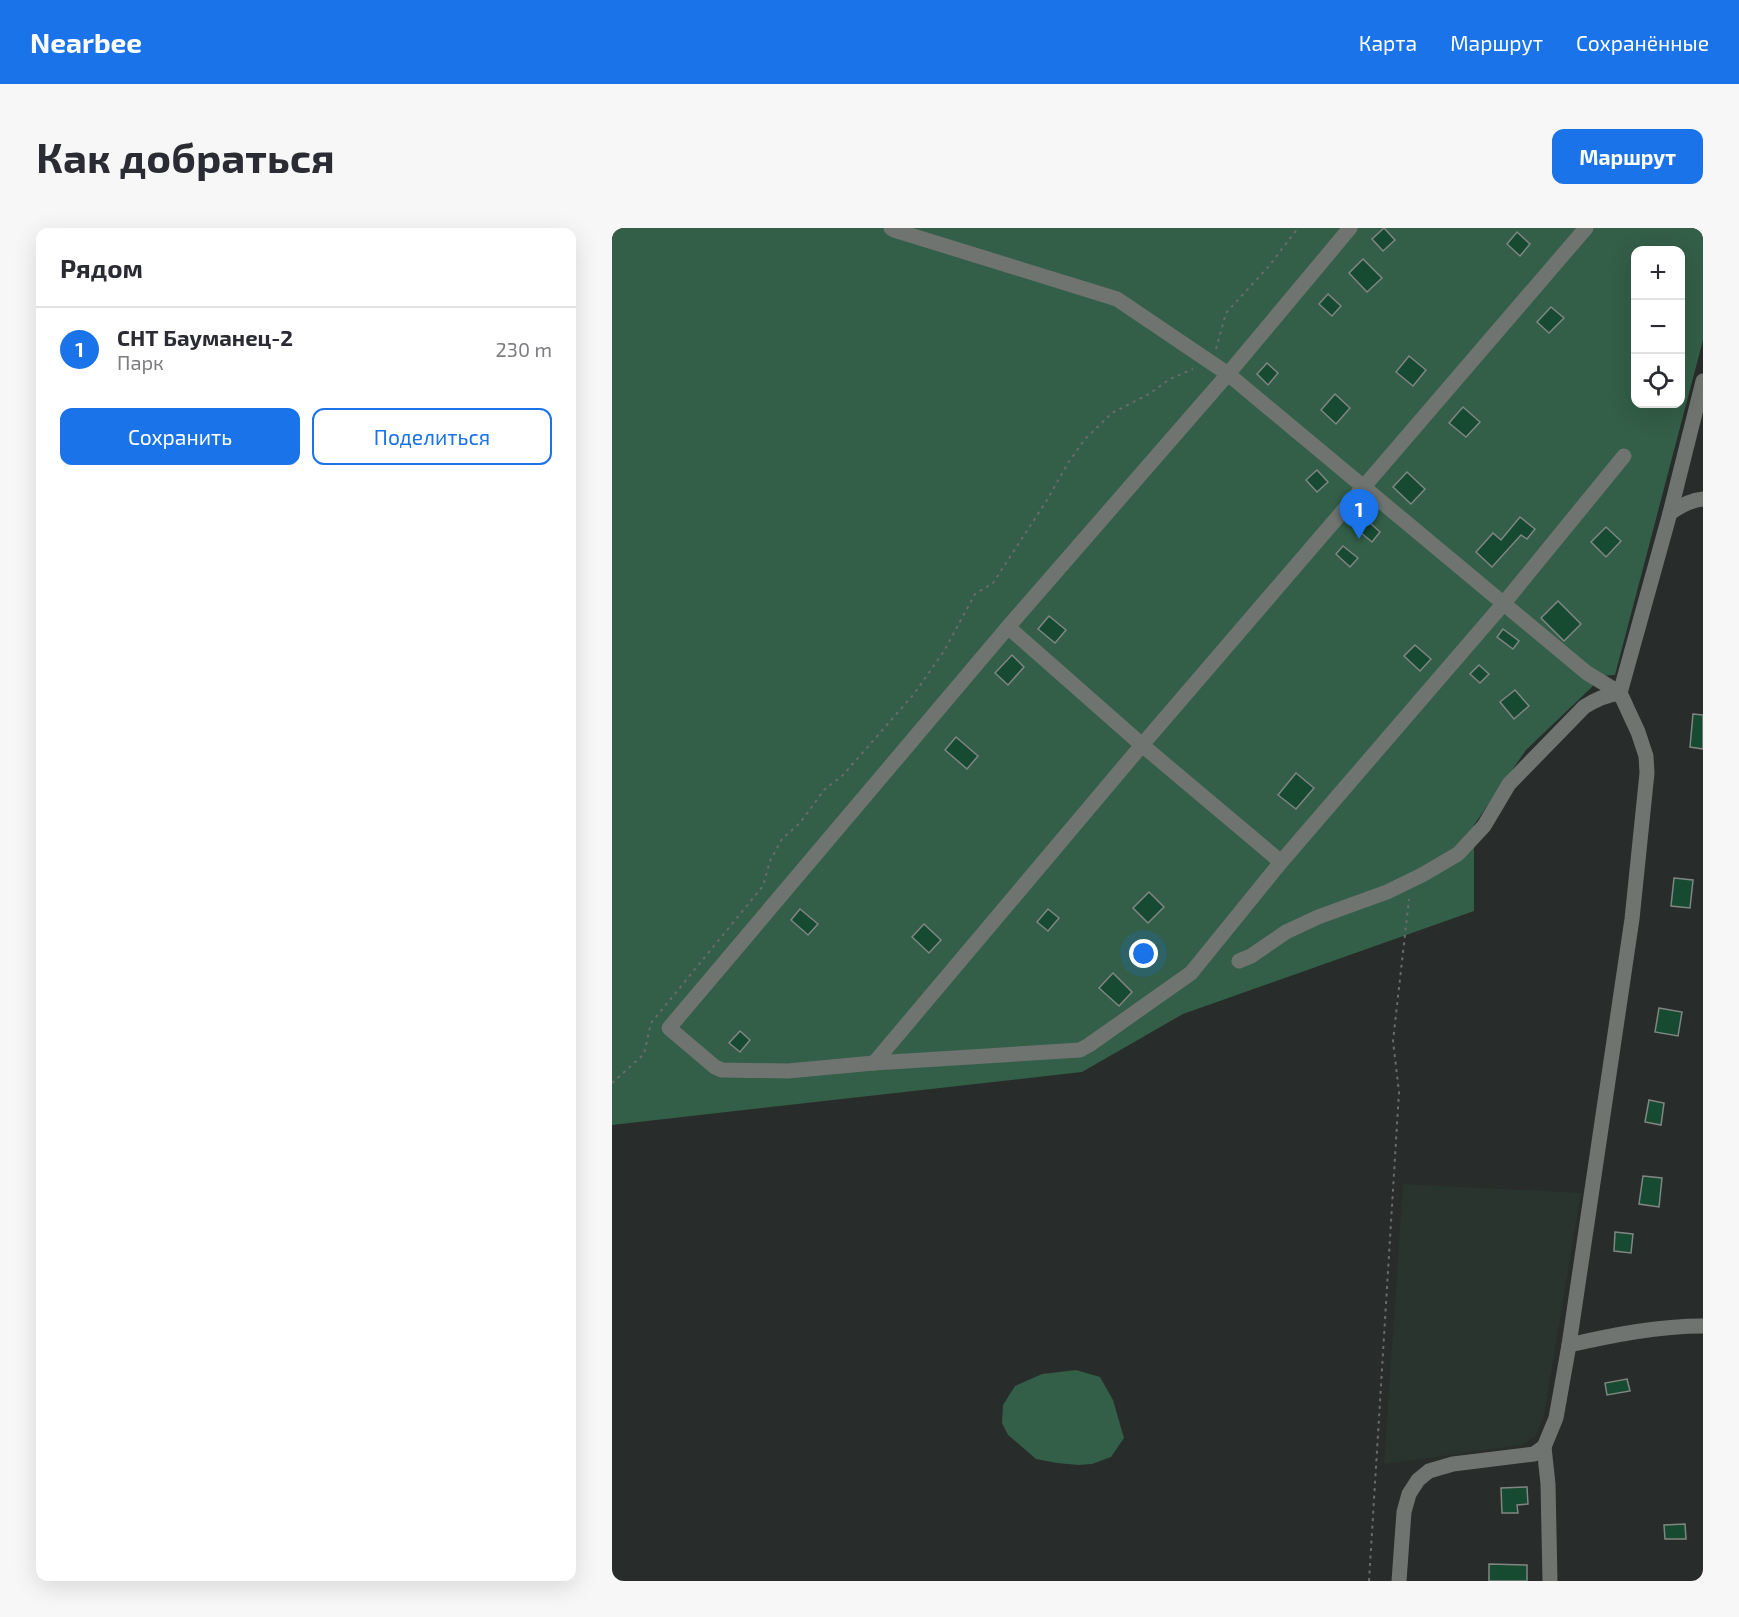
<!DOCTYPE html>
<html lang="ru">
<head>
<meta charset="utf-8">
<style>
	:root { --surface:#fff; --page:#f7f7f7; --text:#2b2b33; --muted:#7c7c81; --line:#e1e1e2; --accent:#1a73e8 }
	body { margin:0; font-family:"Exo 2",sans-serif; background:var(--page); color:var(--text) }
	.controls { position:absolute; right:18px; top:18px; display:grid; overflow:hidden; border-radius:12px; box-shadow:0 6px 24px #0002 }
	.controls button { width:54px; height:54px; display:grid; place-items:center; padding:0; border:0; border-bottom:2px solid var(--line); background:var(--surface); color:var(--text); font:30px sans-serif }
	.you { position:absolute; left:532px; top:726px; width:21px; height:21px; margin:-15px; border:4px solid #fff; border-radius:50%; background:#1a73e8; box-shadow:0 0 0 9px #1a73e833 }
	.badge { display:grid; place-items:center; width:39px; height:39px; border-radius:50%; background:var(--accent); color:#fff; font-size:20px; font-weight:700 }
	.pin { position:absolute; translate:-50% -50px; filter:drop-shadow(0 2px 3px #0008) }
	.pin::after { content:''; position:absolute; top:32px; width:21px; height:18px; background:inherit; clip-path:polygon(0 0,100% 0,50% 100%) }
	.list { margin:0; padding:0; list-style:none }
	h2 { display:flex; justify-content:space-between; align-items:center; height:78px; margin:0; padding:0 24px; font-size:26px }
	h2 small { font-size:20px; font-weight:400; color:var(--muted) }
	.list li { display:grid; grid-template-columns:39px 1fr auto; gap:18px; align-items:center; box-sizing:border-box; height:84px; padding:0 24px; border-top:2px solid var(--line) }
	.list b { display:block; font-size:22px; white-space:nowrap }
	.list p { margin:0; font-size:20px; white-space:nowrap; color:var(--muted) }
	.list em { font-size:20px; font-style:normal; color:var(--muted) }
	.actions { display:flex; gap:12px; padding:18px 24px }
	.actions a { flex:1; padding:14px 0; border:2px solid var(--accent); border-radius:12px; text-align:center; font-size:21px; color:var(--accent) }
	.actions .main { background:var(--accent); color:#fff }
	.icon { flex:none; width:33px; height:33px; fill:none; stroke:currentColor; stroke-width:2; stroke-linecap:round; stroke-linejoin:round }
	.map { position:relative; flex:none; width:1091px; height:1353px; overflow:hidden; border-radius:12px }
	header { display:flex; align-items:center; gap:36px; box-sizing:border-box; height:84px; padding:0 30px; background:var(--accent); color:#fff }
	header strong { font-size:28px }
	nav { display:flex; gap:33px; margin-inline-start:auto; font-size:21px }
	.intro { display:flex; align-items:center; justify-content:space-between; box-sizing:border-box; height:144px; padding:0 36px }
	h1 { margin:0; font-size:42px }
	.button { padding:15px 27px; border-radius:12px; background:var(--accent); color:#fff; font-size:21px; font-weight:700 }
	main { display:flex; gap:36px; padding:0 36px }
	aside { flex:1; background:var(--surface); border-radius:12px; box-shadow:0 6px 24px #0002 }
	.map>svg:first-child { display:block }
</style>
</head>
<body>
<header>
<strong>Nearbee</strong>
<nav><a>Карта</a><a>Маршрут</a><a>Сохранённые</a></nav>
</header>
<div class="intro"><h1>Как добраться</h1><a class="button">Маршрут</a></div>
<main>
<aside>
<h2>Рядом<small></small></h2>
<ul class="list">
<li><span class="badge">1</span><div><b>СНТ Бауманец-2</b><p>Парк</p></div><em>230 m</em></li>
</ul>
<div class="actions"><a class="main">Сохранить</a><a>Поделиться</a></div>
</aside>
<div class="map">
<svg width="1091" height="1353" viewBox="0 0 1091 1353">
	<rect width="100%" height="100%" fill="#282c2a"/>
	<path fill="#29342e" d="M 791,956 L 969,965 L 932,1188 L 923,1209 L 910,1217 L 772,1236 Z"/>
	<g fill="#335e47" fill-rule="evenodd">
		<path d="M 0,0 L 1091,0 L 1091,112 L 1003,447 L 973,449 L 981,458 L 914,522 L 862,597 L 862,683 L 571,786 L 470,844 L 0,897 ZM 1023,22 L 1068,22 L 1068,176 L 1023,176 Z"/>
		<path d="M 464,1142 L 488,1149 L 501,1172 L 512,1210 L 499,1229 L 480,1236 L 466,1237 L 445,1235 L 424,1231 L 396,1207 L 390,1195 L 391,1177 L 403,1158 L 430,1146 Z"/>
	</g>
	<g fill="#164a31" stroke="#818683" stroke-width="1.5">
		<path d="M 772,0 L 783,12 L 771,23 L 760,11 Z"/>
		<path d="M 905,4 L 918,16 L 908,28 L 895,16 Z"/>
		<path d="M 751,31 L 770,50 L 755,64 L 737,45 Z"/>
		<path d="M 716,66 L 729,78 L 720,88 L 707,76 Z"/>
		<path d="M 939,79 L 952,90 L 937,105 L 925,94 Z"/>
		<path d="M 797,128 L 814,142 L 801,158 L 784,144 Z"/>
		<path d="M 655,135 L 666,145 L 656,157 L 645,146 Z"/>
		<path d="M 723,166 L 738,180 L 724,196 L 709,182 Z"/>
		<path d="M 851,179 L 868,194 L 854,209 L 837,195 Z"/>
		<path d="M 705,242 L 716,254 L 705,264 L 694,252 Z"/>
		<path d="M 795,244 L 813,261 L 799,276 L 781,259 Z"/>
		<path d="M 908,289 L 923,301 L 915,311 L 909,307 L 880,339 L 864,324 L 881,305 L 889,312 Z"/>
		<path d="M 757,294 L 768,304 L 760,314 L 748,304 Z"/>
		<path d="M 994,299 L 1009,313 L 994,329 L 979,314 Z"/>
		<path d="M 731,318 L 746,330 L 738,339 L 724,326 Z"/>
		<path d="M 946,373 L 969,396 L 952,413 L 929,390 Z"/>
		<path d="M 437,388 L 454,402 L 443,415 L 426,401 Z"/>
		<path d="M 891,401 L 907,413 L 901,421 L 885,409 Z"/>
		<path d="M 803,417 L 819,431 L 808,443 L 792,428 Z"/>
		<path d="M 400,427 L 412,439 L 396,457 L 383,445 Z"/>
		<path d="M 867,437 L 877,446 L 868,455 L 858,446 Z"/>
		<path d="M 903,462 L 917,478 L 902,491 L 888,474 Z"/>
		<path d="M 1081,486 L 1091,487 L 1091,521 L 1078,519 Z"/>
		<path d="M 344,509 L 366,528 L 355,541 L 333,522 Z"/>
		<path d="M 684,545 L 702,560 L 684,581 L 666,567 Z"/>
		<path d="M 1062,650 L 1081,652 L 1078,680 L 1059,678 Z"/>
		<path d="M 537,664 L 552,679 L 536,695 L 521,680 Z"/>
		<path d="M 188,681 L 206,696 L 196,707 L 179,692 Z"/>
		<path d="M 436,681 L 447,690 L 436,703 L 425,694 Z"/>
		<path d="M 312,696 L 329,712 L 317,725 L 300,709 Z"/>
		<path d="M 501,745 L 520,764 L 507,778 L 487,760 Z"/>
		<path d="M 1047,780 L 1070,784 L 1066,808 L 1043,804 Z"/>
		<path d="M 128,803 L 138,812 L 128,824 L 117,815 Z"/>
		<path d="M 1037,872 L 1052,875 L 1049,897 L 1033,894 Z"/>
		<path d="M 1031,948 L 1050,950 L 1047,979 L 1027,976 Z"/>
		<path d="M 1003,1004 L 1021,1006 L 1019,1025 L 1002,1023 Z"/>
		<path d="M 1015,1151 L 1018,1163 L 995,1167 L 993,1155 Z"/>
		<path d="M 915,1259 L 916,1276 L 905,1277 L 906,1285 L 890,1285 L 889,1260 Z"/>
		<path d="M 1073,1296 L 1074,1311 L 1053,1311 L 1052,1297 Z"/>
		<path d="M 877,1336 L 915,1337 L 915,1353 L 877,1353 Z"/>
	</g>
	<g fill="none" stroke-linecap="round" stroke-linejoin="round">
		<g stroke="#696c6a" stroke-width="2" stroke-dasharray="3 4.5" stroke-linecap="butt">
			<path d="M 604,121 L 614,85 L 657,38 L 686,0"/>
			<path d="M 0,855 L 32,826 L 39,795 L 151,658 L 158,633 L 170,611 L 188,595 L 212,562 L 231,547 L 302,466 L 332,423 L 363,366 L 381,355 L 435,272 L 456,235 L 473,211 L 500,185 L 537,166 L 558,151 L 581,141"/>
			<path d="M 757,1353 L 787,864 L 781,813 L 797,671"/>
		</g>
		<g stroke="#6f7471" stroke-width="15">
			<path d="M 279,0 L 282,2 L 505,71 L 616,146 L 975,445 L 1008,465 L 1026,504 L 1034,528 L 1035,545 L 1020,691 L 957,1117 L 944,1190 L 932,1219 L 922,1226 L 841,1236 L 817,1243 L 806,1252 L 797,1266 L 792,1284 L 787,1353"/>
			<path d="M 738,0 L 616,146 L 396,399 L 57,800 L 103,839 L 110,842 L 176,843 L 262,835 L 468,822 L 477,817 L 579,745 L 669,634 L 892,375 L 1012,228"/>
			<path d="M 1058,285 L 1091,153"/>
			<path d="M 396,399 L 530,517 L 669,634"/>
			<path d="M 1008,465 L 1058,285 C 1068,278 1079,272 1091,271"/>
			<path d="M 627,733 L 639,728 L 674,704 L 706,689 L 775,664 L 810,647 L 846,626 L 872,598 L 897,556 L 972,479 C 984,471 994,467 1008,465"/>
			<path d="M 262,835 L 530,517 L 974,0"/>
			<path d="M 957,1117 C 1001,1107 1046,1098 1091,1098"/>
			<path d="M 932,1219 L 936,1256 L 938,1353"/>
		</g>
	</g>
</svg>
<div class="controls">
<button>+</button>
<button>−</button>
<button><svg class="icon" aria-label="locate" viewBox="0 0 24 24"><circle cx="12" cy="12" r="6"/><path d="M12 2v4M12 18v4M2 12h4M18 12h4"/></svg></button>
</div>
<div class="you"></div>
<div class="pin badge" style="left:747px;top:311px">1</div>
</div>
</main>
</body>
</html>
